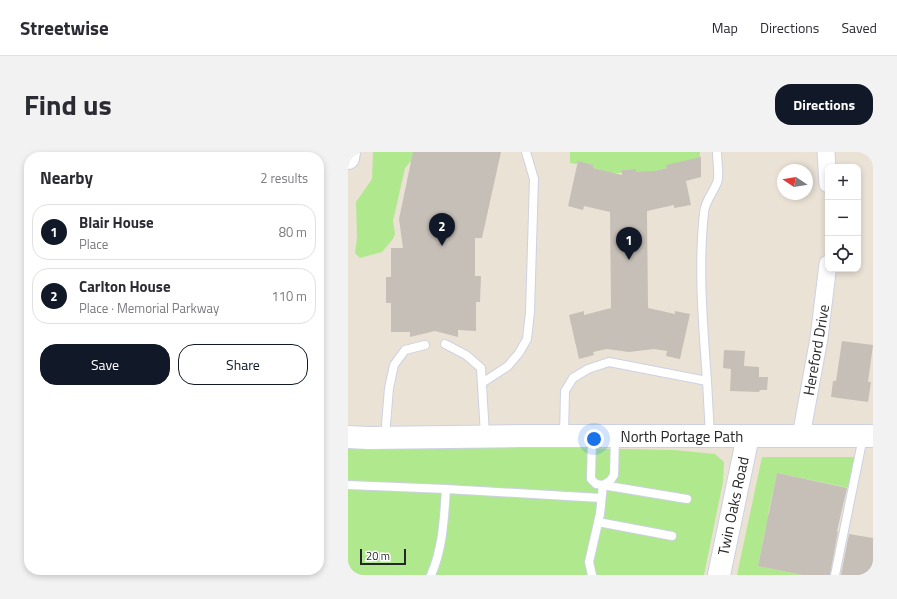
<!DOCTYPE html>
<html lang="en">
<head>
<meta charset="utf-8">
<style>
	:root { --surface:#fff; --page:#f2f2f3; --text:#2b2b33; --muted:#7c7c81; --line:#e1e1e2; --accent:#111827 }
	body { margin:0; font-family:"Titillium Web",sans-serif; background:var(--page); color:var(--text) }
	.controls { position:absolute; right:12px; top:12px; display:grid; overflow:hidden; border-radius:8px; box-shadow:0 2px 6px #0003 }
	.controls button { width:36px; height:36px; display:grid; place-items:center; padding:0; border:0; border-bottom:1px solid var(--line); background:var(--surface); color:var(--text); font:20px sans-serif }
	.compass { position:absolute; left:429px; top:12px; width:36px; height:36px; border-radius:50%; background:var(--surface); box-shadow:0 2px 6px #0003; rotate:282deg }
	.scale { position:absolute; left:12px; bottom:10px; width:46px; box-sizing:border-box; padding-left:4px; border:2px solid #272727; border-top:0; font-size:11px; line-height:14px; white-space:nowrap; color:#272727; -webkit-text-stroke:3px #fff; paint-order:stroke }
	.you { position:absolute; left:246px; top:287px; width:14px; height:14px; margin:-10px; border:3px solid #fff; border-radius:50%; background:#1a73e8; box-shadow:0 0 0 6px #1a73e833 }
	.badge { display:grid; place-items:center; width:26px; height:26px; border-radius:50%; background:var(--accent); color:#fff; font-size:13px; font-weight:700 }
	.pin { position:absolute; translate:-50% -33px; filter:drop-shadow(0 1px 2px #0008) }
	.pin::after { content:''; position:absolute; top:21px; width:14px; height:12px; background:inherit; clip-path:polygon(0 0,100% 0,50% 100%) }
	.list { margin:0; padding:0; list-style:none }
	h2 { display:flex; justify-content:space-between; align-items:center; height:52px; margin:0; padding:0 16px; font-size:17px }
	h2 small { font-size:13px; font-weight:400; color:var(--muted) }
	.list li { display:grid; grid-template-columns:26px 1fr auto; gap:12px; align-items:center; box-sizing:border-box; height:56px; margin:0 8px 8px; padding:0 8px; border:1px solid var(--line); border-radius:16px }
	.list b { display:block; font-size:15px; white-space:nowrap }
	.list p { margin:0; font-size:13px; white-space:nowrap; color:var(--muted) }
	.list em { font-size:13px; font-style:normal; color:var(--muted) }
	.actions { display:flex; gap:8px; padding:12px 16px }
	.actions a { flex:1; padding:9px 0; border:1px solid var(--accent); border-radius:16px; text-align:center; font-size:14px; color:var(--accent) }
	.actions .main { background:var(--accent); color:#fff }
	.icon { flex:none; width:22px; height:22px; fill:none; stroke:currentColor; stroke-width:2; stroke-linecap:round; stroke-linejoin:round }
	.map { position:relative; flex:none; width:525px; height:423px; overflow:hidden; border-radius:16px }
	header { display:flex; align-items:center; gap:24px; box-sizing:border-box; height:56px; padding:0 20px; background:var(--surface); border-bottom:1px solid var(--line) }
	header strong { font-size:19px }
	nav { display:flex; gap:22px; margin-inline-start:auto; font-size:14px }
	.intro { display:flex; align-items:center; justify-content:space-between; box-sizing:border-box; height:96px; padding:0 24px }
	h1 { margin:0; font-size:28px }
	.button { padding:10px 18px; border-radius:16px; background:var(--accent); color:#fff; font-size:14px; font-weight:700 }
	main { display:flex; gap:24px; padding:0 24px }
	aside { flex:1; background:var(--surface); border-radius:16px; box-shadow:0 2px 6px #0003 }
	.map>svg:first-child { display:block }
</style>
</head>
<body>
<header>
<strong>Streetwise</strong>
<nav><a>Map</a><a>Directions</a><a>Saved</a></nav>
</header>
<div class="intro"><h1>Find us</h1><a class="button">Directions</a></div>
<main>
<aside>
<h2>Nearby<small>2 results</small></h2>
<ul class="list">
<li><span class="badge">1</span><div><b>Blair House</b><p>Place</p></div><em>80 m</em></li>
<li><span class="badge">2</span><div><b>Carlton House</b><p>Place · Memorial Parkway</p></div><em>110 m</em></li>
</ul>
<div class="actions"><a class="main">Save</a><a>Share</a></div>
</aside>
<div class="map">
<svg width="525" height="423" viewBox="0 0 525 423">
	<rect width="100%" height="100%" fill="#ebe2d6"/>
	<g fill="#afe88d">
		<path d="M 25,0 L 71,0 L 57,16 L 45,69 L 47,82 L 45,87 L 34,100 L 12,106 L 7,101 L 9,86 L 8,50 L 24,27 Z"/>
		<path d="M 222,0 L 352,0 L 352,24 L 318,13 L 319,16 L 300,21 L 288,20 L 288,17 L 274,18 L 274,21 L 264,21 L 245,16 L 245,13 L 230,10 L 229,12 L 222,11 Z"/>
		<path d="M 174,295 L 326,298 L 367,302 L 376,310 L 375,330 L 356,423 L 0,423 L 0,296 Z"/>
		<path d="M 414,305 L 507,305 L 501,336 L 429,321 L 420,362 L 447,368 L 445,380 L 418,374 L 410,414 L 454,423 L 389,423 Z"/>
	</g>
	<g fill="#c6bfb7">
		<path d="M 65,0 L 153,0 L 134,86 L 127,86 L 127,124 L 133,124 L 132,150 L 128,150 L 128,179 L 110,178 L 110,185 L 87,179 L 62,185 L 62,180 L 43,180 L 43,151 L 38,151 L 38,125 L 43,125 L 43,96 L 55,96 L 51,67 Z"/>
		<path d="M 353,5 L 353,25 L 338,29 L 343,53 L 326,56 L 326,53 L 299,59 L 300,156 L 327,162 L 327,159 L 342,162 L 332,207 L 318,204 L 319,199 L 306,197 L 281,200 L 259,197 L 245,200 L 246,203 L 231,207 L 221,163 L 236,159 L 236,163 L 263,156 L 262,60 L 236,54 L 235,58 L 220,54 L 230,9 L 245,13 L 245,16 L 274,23 L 274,18 L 288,17 L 288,20 L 307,19 L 319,16 L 318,13 Z"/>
		<path d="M 494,189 L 525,193 L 520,230 L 523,230 L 520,250 L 483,245 L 485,229 L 488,229 Z"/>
		<path d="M 376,198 L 397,199 L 396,214 L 411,215 L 411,225 L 420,225 L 419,238 L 412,238 L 411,240 L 382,239 L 383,217 L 375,216 Z"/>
		<path d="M 429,321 L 499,336 L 489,379 L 490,379 L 482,423 L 454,423 L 410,414 Z"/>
		<path d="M 501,382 L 525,386 L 525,423 L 493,423 Z"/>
	</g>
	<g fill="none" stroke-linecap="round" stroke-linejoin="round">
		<defs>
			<g id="service">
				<path d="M 97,192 L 118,203 L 133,216 L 137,283"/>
				<path d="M 359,229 C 355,173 350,116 356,61 C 357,47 368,38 370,27 C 371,19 369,9 369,0"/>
				<path d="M 134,231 L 160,214 L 171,201 L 179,187 L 182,160 L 186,27 L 178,0"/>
				<path d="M 216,283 L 217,239 L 225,226 L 240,217 L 261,210 L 359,229 L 362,284"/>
				<path d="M 37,285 L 41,236 L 46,213 L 57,198 L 77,193"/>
				<path d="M 244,285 L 243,327 L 248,332 L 339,347"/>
				<path d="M 0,333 L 98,337 L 253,346"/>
				<path d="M 255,333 L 262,329 L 266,323 L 267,285"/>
				<path d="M 250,370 L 324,384"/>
				<path d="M 83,423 C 95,396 96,366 98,337"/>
				<path d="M 244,423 L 241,410 L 252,362 L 255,333"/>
				<path d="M 487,423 L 515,285"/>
			</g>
			<g id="minor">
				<path d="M 478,0 L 480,32"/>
				<path d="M 453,284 L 471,186 L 480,112"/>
			</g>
			<g id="secondary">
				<path d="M 0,6 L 1,0"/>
				<path d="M 0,285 L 20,286 L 172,284 L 525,284"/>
				<path d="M 371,423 L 400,284"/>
			</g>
		</defs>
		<use href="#service" stroke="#ccd1e2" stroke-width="10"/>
		<use href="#minor" stroke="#ccd1e2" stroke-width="19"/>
		<use href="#secondary" stroke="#ccd1e2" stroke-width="24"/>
		<use href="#service" stroke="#fff" stroke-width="8"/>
		<use href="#minor" stroke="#fff" stroke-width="17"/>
		<use href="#secondary" stroke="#fff" stroke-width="22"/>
	</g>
	<g text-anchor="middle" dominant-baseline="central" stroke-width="3.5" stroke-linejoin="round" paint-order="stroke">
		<g font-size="15" fill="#272727" stroke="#fff">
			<text transform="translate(468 198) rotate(-80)">Hereford Drive</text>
			<text x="334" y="284">North Portage Path</text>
			<text transform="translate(385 354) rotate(-78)">Twin Oaks Road</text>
		</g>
	</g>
</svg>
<div class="controls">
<button>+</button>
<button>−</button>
<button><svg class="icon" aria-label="locate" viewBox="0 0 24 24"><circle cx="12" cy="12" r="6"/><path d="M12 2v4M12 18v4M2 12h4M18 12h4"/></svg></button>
</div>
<svg class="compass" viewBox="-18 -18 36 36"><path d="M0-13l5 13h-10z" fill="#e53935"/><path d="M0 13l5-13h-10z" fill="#7c7c81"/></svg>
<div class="scale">20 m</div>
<div class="you"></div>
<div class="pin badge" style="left:281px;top:108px">1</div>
<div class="pin badge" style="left:94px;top:94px">2</div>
</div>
</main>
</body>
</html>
